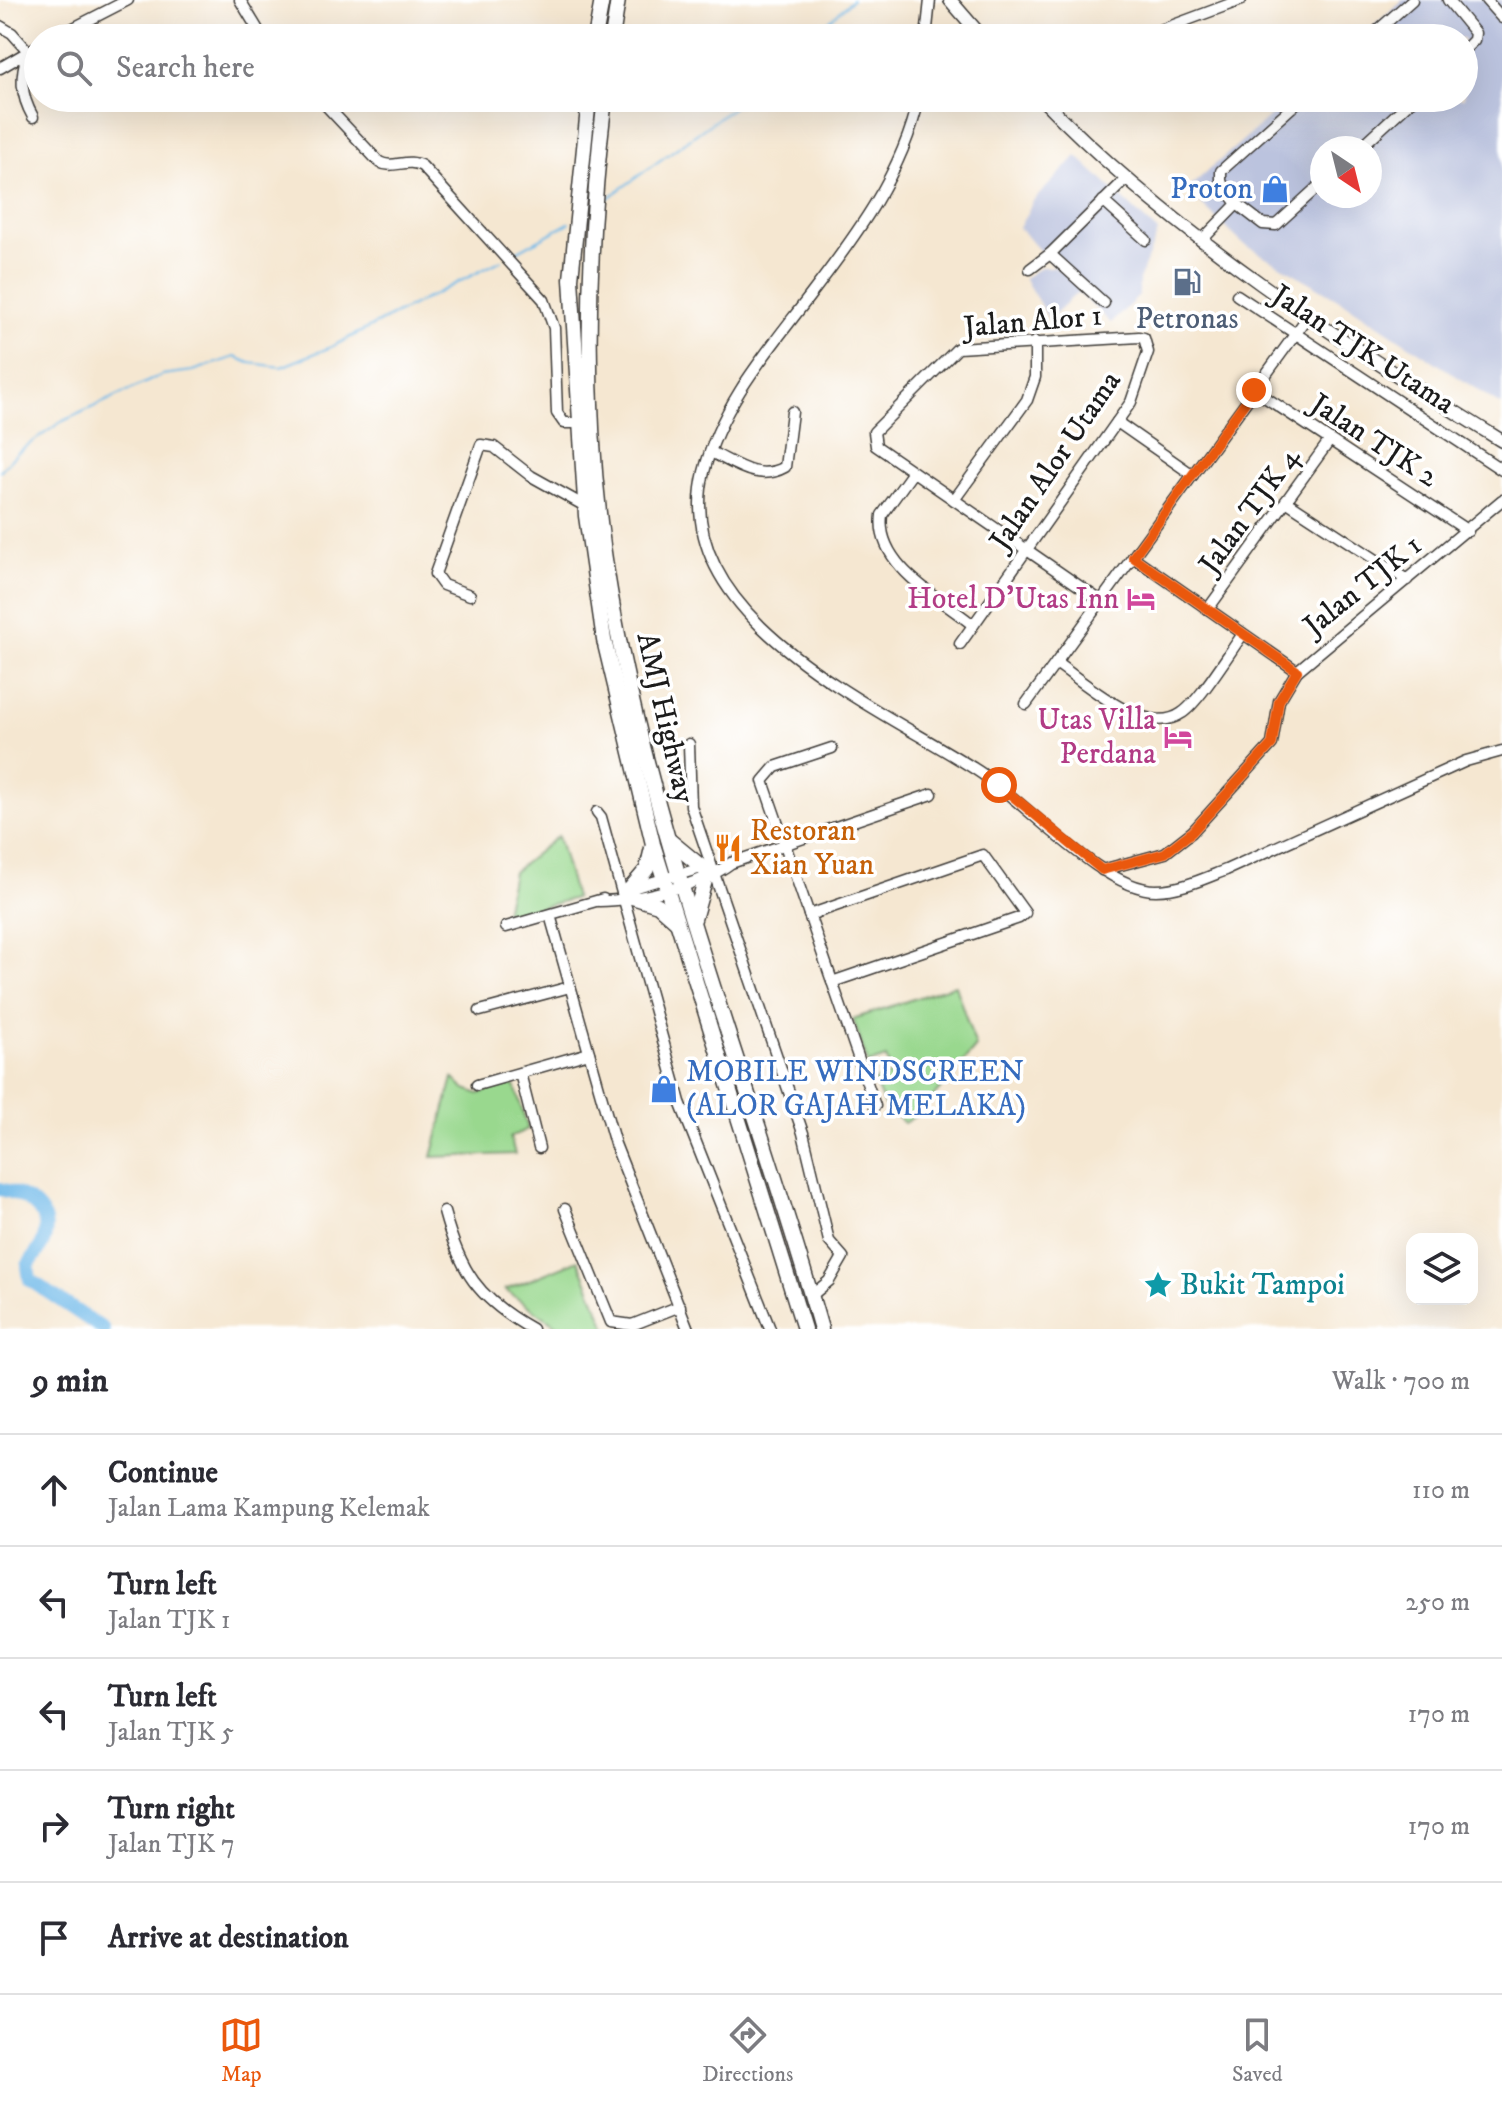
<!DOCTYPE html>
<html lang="en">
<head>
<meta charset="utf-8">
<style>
	:root { --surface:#fff; --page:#f7f7f7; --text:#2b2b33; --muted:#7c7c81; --line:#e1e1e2; --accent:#ea580c }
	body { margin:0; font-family:"IM FELL DW Pica",serif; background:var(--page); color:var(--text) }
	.controls { position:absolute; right:24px; bottom:24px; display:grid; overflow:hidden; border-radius:16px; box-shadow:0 8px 32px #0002 }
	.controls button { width:72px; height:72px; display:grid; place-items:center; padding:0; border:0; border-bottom:2px solid var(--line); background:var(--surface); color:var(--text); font:40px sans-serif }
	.compass { position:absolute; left:1310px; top:136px; width:72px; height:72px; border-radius:50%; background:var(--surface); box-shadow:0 8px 32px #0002; rotate:145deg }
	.stop { position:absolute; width:24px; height:24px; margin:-18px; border:6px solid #ea580c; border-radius:50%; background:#fff }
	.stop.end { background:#ea580c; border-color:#fff; box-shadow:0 2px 8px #0008 }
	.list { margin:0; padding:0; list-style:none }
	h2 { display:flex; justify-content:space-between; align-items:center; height:104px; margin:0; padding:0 32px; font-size:34px }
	h2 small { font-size:26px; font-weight:400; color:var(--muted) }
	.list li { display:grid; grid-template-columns:52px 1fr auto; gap:24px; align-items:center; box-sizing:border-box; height:112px; padding:0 32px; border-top:2px solid var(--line) }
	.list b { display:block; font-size:30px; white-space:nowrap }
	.list p { margin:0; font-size:26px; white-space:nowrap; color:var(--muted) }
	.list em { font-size:26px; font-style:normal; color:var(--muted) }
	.icon { flex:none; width:44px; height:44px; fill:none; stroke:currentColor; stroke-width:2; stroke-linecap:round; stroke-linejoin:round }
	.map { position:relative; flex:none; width:1502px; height:1329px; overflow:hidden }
	.search { position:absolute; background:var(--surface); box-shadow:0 8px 32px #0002; left:24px; right:24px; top:24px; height:88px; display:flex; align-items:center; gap:20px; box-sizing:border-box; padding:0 28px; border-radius:44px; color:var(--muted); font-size:30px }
	.sheet { height:664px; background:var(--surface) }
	nav { display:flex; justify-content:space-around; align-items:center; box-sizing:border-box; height:112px; border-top:2px solid var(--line); background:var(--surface); font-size:22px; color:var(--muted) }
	nav a { display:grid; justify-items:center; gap:4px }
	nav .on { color:var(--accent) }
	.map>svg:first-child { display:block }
</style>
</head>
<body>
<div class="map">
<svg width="1502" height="1329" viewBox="0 0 1502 1329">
	<rect width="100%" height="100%" fill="#fff"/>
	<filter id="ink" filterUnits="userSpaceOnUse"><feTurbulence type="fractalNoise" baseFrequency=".0125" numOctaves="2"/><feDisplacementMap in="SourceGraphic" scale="16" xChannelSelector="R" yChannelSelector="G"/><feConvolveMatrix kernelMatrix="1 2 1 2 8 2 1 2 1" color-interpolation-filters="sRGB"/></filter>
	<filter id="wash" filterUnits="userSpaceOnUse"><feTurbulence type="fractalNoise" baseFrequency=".006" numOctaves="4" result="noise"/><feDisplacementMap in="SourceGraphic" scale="32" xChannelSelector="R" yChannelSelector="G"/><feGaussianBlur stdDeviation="1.8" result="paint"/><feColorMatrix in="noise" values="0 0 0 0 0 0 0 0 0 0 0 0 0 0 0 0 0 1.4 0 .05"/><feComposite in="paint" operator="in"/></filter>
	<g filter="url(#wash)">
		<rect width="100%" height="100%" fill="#f5e7d1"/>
		<g fill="#bbc3de" fill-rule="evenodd">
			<path d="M 1403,0 L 1502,0 L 1502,406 L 1348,305 L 1242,243 L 1186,190 L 1291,98 L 1464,98 L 1464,38 L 1360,38 ZM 1322,148 L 1370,148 L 1370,196 L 1322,196 Z"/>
			<path d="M 1077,156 L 1158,232 L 1139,280 L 1139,296 L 1111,323 L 1078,292 L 1049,319 L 1024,278 L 1041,267 L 1053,267 L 1060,273 L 1019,228 L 1033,201 Z"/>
		</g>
		<g fill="#99d88e" stroke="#5a7a55" stroke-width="2">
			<path d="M 558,836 L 575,898 L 512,915 L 505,913 L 513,872 Z"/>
			<path d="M 955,985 L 976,1047 L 919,1114 L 904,1123 L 884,1105 L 874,1081 L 892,1075 L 886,1058 L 868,1064 L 853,1019 Z"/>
			<path d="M 453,1078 L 463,1088 L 479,1094 L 506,1083 L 515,1086 L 528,1129 L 510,1137 L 515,1154 L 432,1157 Z"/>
			<path d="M 578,1260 L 607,1329 L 562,1329 L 505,1290 Z"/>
		</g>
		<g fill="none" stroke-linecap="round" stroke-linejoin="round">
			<g stroke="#71bae9" stroke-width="2">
				<path d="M 811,38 L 852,0"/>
				<path d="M 601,203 L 746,98"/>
				<path d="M 511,255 L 569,223"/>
				<path d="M 0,471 L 17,453 L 61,422 L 162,375 L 193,371 L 235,357 L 250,363 L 281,367 L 331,347 L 502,260"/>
			</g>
			<path stroke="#71bae9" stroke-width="14" d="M 0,1189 C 23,1194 53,1209 44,1239 C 41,1249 33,1257 28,1266 L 30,1280 L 103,1329"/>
		</g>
	</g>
	<g filter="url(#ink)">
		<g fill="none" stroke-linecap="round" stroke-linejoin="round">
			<defs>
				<g id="minor">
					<path d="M 240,0 L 263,38"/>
					<path d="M 1448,0 L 1475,33 L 1474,40 L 1464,50"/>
					<path d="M 1486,0 L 1502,18"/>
					<path d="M 0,26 L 12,33 L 28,51 C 20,76 20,94 33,117"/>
					<path d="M 54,38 L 128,0"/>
					<path d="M 926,38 L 930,0"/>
					<path d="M 1139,38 L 1241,0"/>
					<path d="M 1369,38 L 1412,0"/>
					<path d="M 0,68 L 38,46"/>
					<path d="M 319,98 L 379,162 C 394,170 407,157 422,166 L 544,300 L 554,328 L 557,413 L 564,423 L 578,423"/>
					<path d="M 919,98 C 903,173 855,237 809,297 C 768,351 721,404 704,472 C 668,619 880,707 978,771 C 1026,802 1103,890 1156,890 C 1180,890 1203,879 1226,870 L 1466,761 L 1502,751"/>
					<path d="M 1360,148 L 1414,98"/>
					<path d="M 1103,201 L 1146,240"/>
					<path d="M 1237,204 L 1263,224 L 1276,225 L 1322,183"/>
					<path d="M 1201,241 L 1237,204 L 1221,182 L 1221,171 L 1302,98"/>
					<path d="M 1050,254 L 1104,303"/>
					<path d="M 1030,269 L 1050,254 L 1125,180"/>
					<path d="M 1237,295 L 1502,470"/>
					<path d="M 1254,390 L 1468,531"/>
					<path d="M 1117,422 L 1193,475"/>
					<path d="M 711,452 C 736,464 758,482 785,467 L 792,412"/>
					<path d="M 913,472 L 882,515 C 875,565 939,597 973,625"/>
					<path d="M 954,500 L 1027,400 L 1035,377 L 1035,342"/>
					<path d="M 1286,501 L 1407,580"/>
					<path d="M 1133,557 L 1297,671"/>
					<path d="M 470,595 L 443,585 L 435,574 L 481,445 L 494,447 L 531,476 L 585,506"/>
					<path d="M 1208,609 L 1330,440"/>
					<path d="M 960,644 L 1131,402 L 1148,352 L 1144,338 L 1139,337 L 958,348 L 874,432 L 876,446 C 951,498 1026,550 1101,601"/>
					<path d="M 1056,663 C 1086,683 1145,739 1182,713 C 1199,702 1229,653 1243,634"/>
					<path d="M 1026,704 L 1307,318"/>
					<path d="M 689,744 L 691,806 L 803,1133 L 829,1241 L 843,1257 L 829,1281 L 811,1296"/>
					<path d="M 832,748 L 775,767 L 763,781 L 875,1106"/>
					<path d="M 597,812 L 601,817 L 680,1102 L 770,1329"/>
					<path d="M 1102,870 L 1165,853 L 1192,832 L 1272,744 L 1279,701 L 1297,671 L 1502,500"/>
					<path d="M 629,889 L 705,867"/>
					<path d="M 599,901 C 634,901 703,885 731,863 L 932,794"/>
					<path d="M 550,915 L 615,1144 L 688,1329"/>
					<path d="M 809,915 L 983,855 L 1025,913 L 1019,918 L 832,982"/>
					<path d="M 506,927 L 603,899"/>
					<path d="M 480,1011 L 570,987"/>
					<path d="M 520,1073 L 539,1148"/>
					<path d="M 477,1085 L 589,1053"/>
					<path d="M 565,1209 L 611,1322 L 632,1325 L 680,1306"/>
					<path d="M 444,1212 C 460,1271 478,1299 532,1329"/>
				</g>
				<g id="major">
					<path d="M 950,0 L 983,38"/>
					<path d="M 1041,98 C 1176,237 1338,340 1502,441"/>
				</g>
				<g id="highway">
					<path d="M 595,38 L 602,0"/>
					<path d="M 612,38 L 618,0"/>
					<path d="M 589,98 L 571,279 L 586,516 L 604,640 L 653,844 L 804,1329"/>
					<path d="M 605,98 C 585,262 582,428 610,591 C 653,844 751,1083 821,1329"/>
					<path d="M 669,840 L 703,868"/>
					<path d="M 630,889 L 647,869 L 652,848"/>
					<path d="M 632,897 L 658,905 L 677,922"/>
					<path d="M 694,919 L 706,877"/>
				</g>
			</defs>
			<use href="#minor" stroke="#3d3a37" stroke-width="13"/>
			<use href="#major" stroke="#3d3a37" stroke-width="15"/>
			<use href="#highway" stroke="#3d3a37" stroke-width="17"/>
			<use href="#minor" stroke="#fff" stroke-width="10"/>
			<use href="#major" stroke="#fff" stroke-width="12"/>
			<use href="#highway" stroke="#fff" stroke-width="14"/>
		</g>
	</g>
	<g fill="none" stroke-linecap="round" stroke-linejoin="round" filter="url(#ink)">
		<path stroke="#ea580c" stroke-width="10" d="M 999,785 L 1102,870 L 1165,853 L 1192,832 L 1272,744 L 1279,701 L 1297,671 L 1133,557 L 1254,390"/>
	</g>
	<defs>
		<symbol id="shop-bare" viewBox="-9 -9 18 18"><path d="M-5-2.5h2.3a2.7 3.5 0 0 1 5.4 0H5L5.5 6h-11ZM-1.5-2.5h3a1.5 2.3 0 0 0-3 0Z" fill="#3f7fe0" stroke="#fff" stroke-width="2.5" paint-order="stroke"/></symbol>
		<symbol id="fuel-bare" viewBox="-9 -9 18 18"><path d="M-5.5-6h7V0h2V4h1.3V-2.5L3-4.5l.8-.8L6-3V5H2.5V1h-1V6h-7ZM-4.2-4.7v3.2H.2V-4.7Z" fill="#5c6f8a" stroke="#fff" stroke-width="2.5" paint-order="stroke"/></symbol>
		<symbol id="hotel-bare" viewBox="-9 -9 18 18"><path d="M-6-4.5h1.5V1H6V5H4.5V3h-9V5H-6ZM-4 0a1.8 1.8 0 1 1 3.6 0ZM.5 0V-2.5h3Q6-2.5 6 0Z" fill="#d1479c" stroke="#fff" stroke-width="2.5" paint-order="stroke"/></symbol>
		<symbol id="restaurant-bare" viewBox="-9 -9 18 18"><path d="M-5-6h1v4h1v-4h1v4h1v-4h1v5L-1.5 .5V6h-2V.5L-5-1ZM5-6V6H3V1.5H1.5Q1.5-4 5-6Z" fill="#e8710a" stroke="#fff" stroke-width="2.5" paint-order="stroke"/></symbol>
		<symbol id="sight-bare" viewBox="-9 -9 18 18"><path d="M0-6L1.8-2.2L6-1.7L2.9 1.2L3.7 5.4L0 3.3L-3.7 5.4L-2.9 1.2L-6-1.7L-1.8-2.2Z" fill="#0f9aa8" stroke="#fff" stroke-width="2.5" paint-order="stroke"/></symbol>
	</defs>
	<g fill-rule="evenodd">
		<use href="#shop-bare" x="1255" y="169" width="40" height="40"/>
		<use href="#fuel-bare" x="1167" y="262" width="40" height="40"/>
		<use href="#hotel-bare" x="1121" y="579" width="40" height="40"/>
		<use href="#hotel-bare" x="1158" y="717" width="40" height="40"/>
		<use href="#restaurant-bare" x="708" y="828" width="40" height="40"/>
		<use href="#shop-bare" x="644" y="1069" width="40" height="40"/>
		<use href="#sight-bare" x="1138" y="1265" width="40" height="40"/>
	</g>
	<g text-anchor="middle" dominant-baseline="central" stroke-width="7" stroke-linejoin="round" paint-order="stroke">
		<g font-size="30" fill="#366cbe" stroke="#fff" text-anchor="end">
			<text x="1253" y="189">Proton</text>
			<text x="686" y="1072" text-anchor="start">MOBILE WINDSCREEN<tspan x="686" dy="34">(ALOR GAJAH MELAKA)</tspan></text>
		</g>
		<g font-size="30" fill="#4e5e75" stroke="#fff">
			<text x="1187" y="319">Petronas</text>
		</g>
		<g font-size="30" fill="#1c1c1c" stroke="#fff">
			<text transform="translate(1033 322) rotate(-5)">Jalan Alor 1</text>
			<text transform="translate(1363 350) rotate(33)">Jalan TJK Utama</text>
			<text transform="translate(1374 441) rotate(33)">Jalan TJK 2</text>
			<text transform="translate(1056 461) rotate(-56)">Jalan Alor Utama</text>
			<text transform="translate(1250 511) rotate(-54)">Jalan TJK 4</text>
			<text transform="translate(1363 586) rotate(-39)">Jalan TJK 1</text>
			<text transform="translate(665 718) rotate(77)">AMJ Highway</text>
		</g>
		<g font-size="30" fill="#b23c85" stroke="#fff" text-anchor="end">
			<text x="1119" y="599">Hotel D'Utas Inn</text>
			<text x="1156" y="720">Utas Villa<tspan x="1156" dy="34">Perdana</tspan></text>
		</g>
		<g font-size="30" fill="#c56008" stroke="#fff" text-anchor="start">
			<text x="750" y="831">Restoran<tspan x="750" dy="34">Xian Yuan</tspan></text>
		</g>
		<g font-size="30" fill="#0d838f" stroke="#fff" text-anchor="start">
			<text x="1180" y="1285">Bukit Tampoi</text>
		</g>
	</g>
</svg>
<div class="controls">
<button><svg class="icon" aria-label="layers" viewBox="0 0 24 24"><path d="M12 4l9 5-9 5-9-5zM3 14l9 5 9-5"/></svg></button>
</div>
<svg class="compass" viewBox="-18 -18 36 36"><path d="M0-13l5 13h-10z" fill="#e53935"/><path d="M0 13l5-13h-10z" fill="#7c7c81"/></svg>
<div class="stop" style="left:999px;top:785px"></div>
<div class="stop end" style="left:1254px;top:390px"></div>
<div class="search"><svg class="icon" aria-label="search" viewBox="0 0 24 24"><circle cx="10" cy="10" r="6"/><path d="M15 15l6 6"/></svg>Search here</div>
</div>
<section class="sheet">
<h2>9 min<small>Walk · 700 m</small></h2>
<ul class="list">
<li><svg class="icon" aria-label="ahead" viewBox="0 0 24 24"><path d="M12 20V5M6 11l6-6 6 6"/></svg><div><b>Continue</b><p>Jalan Lama Kampung Kelemak</p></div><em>110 m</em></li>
<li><svg class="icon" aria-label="left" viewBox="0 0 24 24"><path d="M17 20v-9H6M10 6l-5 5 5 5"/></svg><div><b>Turn left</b><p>Jalan TJK 1</p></div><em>250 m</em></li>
<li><svg class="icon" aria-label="left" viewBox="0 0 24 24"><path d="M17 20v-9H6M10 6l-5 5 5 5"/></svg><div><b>Turn left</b><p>Jalan TJK 5</p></div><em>170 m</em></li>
<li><svg class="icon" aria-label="right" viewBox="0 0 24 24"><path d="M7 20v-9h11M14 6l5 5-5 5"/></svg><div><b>Turn right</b><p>Jalan TJK 7</p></div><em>170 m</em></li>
<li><svg class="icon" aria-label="arrive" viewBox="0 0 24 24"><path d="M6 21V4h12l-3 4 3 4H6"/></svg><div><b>Arrive at destination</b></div></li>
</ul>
</section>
<nav>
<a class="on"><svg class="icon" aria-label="map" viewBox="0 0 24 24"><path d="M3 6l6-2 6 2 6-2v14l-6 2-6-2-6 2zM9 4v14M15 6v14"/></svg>Map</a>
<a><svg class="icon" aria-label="directions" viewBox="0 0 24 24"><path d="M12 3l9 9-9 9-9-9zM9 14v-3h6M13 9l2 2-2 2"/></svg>Directions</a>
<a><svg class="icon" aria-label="saved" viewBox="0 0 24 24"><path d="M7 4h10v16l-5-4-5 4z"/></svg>Saved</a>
</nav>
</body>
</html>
